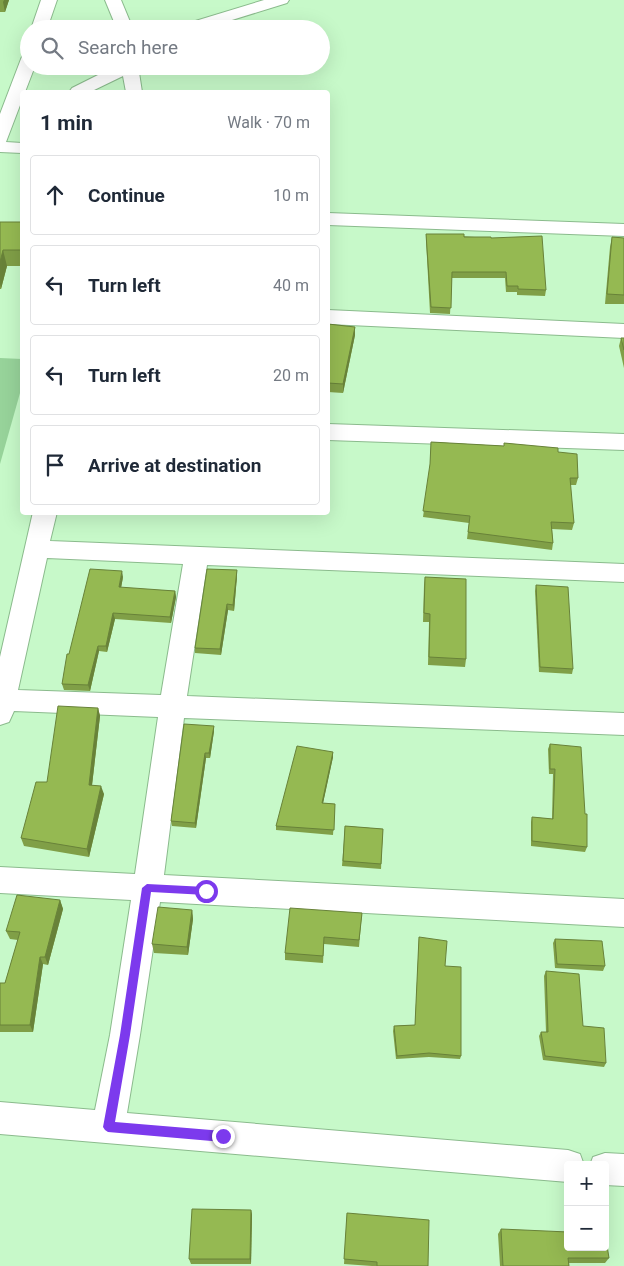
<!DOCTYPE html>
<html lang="en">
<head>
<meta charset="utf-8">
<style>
	:root { --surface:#fff; --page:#f2f2f3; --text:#1f2937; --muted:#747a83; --line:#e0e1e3 }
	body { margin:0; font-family:Roboto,sans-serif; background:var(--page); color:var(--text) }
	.controls { position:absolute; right:15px; bottom:15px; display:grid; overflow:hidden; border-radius:5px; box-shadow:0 5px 20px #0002 }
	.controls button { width:45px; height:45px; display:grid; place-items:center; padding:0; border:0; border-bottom:1px solid var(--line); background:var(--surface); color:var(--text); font:25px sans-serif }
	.stop { position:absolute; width:15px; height:15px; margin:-11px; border:4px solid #7c3aed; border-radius:50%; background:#fff }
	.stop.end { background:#7c3aed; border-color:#fff; box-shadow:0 1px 5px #0008 }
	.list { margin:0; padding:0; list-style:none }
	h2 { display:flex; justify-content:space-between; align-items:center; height:65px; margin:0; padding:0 20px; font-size:21px }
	h2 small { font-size:16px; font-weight:400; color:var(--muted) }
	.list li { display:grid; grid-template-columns:32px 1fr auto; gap:15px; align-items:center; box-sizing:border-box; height:80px; margin:0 10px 10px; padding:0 10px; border:1px solid var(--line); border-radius:5px }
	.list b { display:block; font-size:19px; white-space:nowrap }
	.list em { font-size:16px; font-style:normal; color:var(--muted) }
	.icon { flex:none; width:28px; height:28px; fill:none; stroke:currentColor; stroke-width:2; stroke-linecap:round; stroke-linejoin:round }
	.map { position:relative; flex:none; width:624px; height:1266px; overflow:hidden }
	.search { position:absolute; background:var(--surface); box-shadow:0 5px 20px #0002; left:20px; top:20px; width:310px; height:55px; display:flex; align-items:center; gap:12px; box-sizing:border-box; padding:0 18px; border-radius:28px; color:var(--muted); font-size:19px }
	.panel { position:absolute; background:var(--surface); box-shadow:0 5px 20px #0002; left:20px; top:90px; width:310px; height:425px; border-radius:5px }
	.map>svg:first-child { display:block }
</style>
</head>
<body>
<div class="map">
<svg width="624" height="1266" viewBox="0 0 624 1266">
	<rect width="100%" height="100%" fill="#c7f9c9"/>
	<path fill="#97d39a" d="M 0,358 L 22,359 L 22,386 L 0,464 Z"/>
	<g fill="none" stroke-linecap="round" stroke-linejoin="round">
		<defs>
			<g id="minor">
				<path d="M 41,0 L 57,0 L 47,29 L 31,29 Z"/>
				<path d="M 105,0 L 121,0 L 133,29 L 117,29 Z"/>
				<path d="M 264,0 L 289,0 L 287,3 L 203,29 L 177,29 L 179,26 Z"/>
				<path d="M 29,54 L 29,66 L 35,66 L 25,92 L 22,92 L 22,100 L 6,142 L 22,143 L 22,153 L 0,152 L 0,114 L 21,59 L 23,55 Z"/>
				<path d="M 116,66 L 138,66 L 142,92 L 126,92 L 123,76 L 90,92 L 69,92 L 72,88 Z"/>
				<path d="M 328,213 L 624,224 L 624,236 L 328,225 Z"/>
				<path d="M 328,310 L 624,324 L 624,338 L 328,324 Z"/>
				<path d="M 328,424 L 624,434 L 624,450 L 328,440 Z"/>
				<path d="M 33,512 L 57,512 L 50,541 L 624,564 L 624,582 L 207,565 L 187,696 L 624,713 L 624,735 L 184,718 L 164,875 L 624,899 L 624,927 L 160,902 L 140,1035 L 127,1113 L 568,1150 L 580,1154 L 584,1165 L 568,1165 L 568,1182 L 0,1134 L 0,1102 L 95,1110 L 110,1035 L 131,900 L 0,893 L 0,867 L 135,874 L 158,717 L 14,711 L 9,722 L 0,725 L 0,657 ZM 47,558 L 183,564 L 161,695 L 18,690 Z"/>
				<path d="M 605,1153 L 624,1154 L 624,1186 L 605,1185 L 605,1165 L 590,1165 L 593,1157 Z"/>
			</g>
		</defs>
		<use href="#minor" stroke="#8bbb8d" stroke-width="2"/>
		<use href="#minor" fill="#fff" fill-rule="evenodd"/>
	</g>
	<g fill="#809f47">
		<path d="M 0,0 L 9,0 L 5,12 L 0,12 Z"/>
		<path d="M 0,222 L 22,222 L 22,266 L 7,266 L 1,289 L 0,289 Z"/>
		<path d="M 426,234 L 491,238 L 546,290 L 545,296 L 517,295 L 517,292 L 506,292 L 505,278 L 452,278 L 450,314 L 430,313 L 426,240 Z"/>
		<path d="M 612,237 L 624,238 L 624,304 L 605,304 L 610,247 Z"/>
		<path d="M 328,324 L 355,327 L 355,335 L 343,393 L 328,392 Z"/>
		<path d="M 621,338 L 624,338 L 624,368 L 619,346 Z"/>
		<path d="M 431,442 L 504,446 L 504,443 L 558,452 L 578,478 L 576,485 L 570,485 L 574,523 L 572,530 L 552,529 L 553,543 L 552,550 L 467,539 L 469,523 L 423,517 L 430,468 Z"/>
		<path d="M 237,570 L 237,576 L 234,611 L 228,610 L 221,655 L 195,653 L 195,648 Z"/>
		<path d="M 123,577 L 121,588 L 175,591 L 176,597 L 171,623 L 115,619 L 107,652 L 99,651 L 90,691 L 64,690 L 62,684 Z"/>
		<path d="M 425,577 L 466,659 L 465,667 L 428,665 L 429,622 L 423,622 L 424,585 Z"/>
		<path d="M 536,585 L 573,669 L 572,674 L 539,672 L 535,591 Z"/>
		<path d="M 98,708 L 100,716 L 92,785 L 104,794 L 89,857 L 24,846 L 21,838 L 47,782 Z"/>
		<path d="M 214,726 L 214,731 L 210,758 L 206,758 L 196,828 L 172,826 L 171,821 Z"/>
		<path d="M 550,744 L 587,847 L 585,852 L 531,846 L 531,822 L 532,817 L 552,819 L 553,774 L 549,774 L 548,749 Z"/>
		<path d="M 333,752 L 333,757 L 323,803 L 335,804 L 333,835 L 276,830 L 276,826 Z"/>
		<path d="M 345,826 L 383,829 L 381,869 L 342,866 Z"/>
		<path d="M 60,900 L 63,909 L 48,965 L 43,964 L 33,1032 L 0,1032 L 0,983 L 5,983 L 18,940 L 10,939 L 6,931 Z"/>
		<path d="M 192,910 L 193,919 L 188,955 L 154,953 L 152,944 Z"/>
		<path d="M 362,913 L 359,947 L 324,944 L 323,963 L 285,960 L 285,953 Z"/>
		<path d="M 419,937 L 445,966 L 461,1056 L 460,1059 L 429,1057 L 396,1059 L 393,1031 L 394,1026 L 415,1025 Z"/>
		<path d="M 555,939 L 605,966 L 603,971 L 555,968 L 553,943 Z"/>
		<path d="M 546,971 L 583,1026 L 606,1063 L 604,1067 L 543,1060 L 539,1036 L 541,1032 L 546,1032 L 544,976 Z"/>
		<path d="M 251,1210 L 252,1215 L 251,1264 L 191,1264 L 189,1259 Z"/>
		<path d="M 347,1213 L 428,1266 L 372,1266 L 344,1264 Z"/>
		<path d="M 501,1229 L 609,1258 L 605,1263 L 569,1263 L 569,1266 L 500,1266 L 498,1234 Z"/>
	</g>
	<g fill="#688239">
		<path d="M 4,0 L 9,0 L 5,12 L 3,2 Z"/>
		<path d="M 3,250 L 7,266 L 1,289 L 0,284 L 0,262 Z"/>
		<path d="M 355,327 L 355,335 L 343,393 L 343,384 Z"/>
		<path d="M 237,570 L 237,576 L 234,611 L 233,605 Z"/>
		<path d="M 122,571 L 123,577 L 120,593 L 119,587 Z"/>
		<path d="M 175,591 L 176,597 L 171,623 L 170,617 Z"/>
		<path d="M 227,604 L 228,610 L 221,655 L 220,649 Z"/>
		<path d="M 113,613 L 115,619 L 107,652 L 106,646 Z"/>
		<path d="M 98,646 L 99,651 L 90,691 L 88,685 Z"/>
		<path d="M 98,708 L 100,716 L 91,794 L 89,785 Z"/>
		<path d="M 214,726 L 214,731 L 210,758 L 209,753 Z"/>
		<path d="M 333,752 L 333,757 L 322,808 L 322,803 Z"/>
		<path d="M 205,753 L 206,758 L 196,828 L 195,823 Z"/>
		<path d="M 101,786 L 104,794 L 89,857 L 87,849 Z"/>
		<path d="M 60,900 L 63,909 L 48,965 L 45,957 Z"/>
		<path d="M 192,910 L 193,919 L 188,955 L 187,947 Z"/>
		<path d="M 40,957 L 43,964 L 33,1032 L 30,1025 Z"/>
		<path d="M 251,1210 L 252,1215 L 251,1264 L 250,1259 Z"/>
	</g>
	<g fill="#95b952" stroke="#688239">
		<path d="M 0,222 L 22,222 L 22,250 L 3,250 L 0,262 Z"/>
		<path d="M 426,234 L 464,234 L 464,237 L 491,237 L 491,238 L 542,236 L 546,290 L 518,289 L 518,286 L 507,286 L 506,272 L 452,272 L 451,308 L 431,307 Z"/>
		<path d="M 612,237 L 624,238 L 624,295 L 607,294 Z"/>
		<path d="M 328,324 L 355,327 L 343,384 L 328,383 Z"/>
		<path d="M 621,338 L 624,338 L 624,350 Z"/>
		<path d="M 431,442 L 504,446 L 504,443 L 558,448 L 558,452 L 577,454 L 578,478 L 570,478 L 574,523 L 551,522 L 553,543 L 468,532 L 470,516 L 423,511 L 430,464 Z"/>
		<path d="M 90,569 L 122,571 L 119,587 L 175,591 L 170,617 L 113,613 L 106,646 L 98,646 L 88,685 L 62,684 L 67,654 L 69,654 Z"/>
		<path d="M 207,569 L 237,570 L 233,605 L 227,604 L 220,649 L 195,648 Z"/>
		<path d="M 425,577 L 466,579 L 466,659 L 429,657 L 430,614 L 424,613 Z"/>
		<path d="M 536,585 L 568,587 L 573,669 L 540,667 Z"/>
		<path d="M 58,706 L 98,708 L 89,785 L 101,786 L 87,849 L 21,838 L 36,782 L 47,782 Z"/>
		<path d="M 184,724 L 214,726 L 209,753 L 205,753 L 195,823 L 171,821 Z"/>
		<path d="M 550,744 L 581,747 L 585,814 L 587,814 L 587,847 L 532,841 L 532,817 L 553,819 L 555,769 L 550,769 Z"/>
		<path d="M 297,746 L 333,752 L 322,803 L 335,804 L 334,830 L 276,826 Z"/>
		<path d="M 345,826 L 383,829 L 381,864 L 343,861 Z"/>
		<path d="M 17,895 L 60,900 L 45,957 L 40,957 L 30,1025 L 0,1025 L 0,983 L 5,983 L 20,932 L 6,931 Z"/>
		<path d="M 158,907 L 192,910 L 187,947 L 152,944 Z"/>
		<path d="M 290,908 L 362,913 L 359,940 L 324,937 L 323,956 L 285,953 Z"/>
		<path d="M 419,937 L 447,941 L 445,966 L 461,967 L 461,1056 L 429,1053 L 397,1056 L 394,1026 L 415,1025 Z"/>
		<path d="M 555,939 L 602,941 L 605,966 L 557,964 Z"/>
		<path d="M 546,971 L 579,974 L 583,1026 L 604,1028 L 606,1063 L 545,1056 L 541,1032 L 548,1032 Z"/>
		<path d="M 192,1209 L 251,1210 L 250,1259 L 189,1259 Z"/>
		<path d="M 347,1213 L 429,1220 L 428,1266 L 377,1266 L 377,1262 L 344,1259 Z"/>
		<path d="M 501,1229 L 568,1232 L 568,1247 L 605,1247 L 605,1233 L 609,1258 L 568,1258 L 569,1266 L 503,1266 Z"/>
	</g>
	<path fill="#7c3aed" d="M 147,884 L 206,887 L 211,891 L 206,895 L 151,892 L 130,1035 L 115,1122 L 223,1131 L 227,1133 L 229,1136 L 227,1140 L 223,1142 L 108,1132 L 105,1130 L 103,1127 L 120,1035 L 142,888 Z"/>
</svg>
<div class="controls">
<button>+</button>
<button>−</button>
</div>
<div class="stop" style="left:206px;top:891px"></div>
<div class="stop end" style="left:223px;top:1136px"></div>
<div class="search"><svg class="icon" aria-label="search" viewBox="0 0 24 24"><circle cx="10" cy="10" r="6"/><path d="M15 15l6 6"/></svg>Search here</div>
<section class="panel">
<h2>1 min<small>Walk · 70 m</small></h2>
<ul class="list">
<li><svg class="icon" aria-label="ahead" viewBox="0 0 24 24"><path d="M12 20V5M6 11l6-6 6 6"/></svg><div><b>Continue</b></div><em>10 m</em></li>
<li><svg class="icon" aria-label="left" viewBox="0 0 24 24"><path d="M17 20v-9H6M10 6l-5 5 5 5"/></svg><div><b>Turn left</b></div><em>40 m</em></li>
<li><svg class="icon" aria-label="left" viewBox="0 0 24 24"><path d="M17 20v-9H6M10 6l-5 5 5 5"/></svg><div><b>Turn left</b></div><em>20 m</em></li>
<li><svg class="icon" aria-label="arrive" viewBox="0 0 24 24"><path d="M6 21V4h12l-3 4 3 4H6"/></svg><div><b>Arrive at destination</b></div></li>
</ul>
</section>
</div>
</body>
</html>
